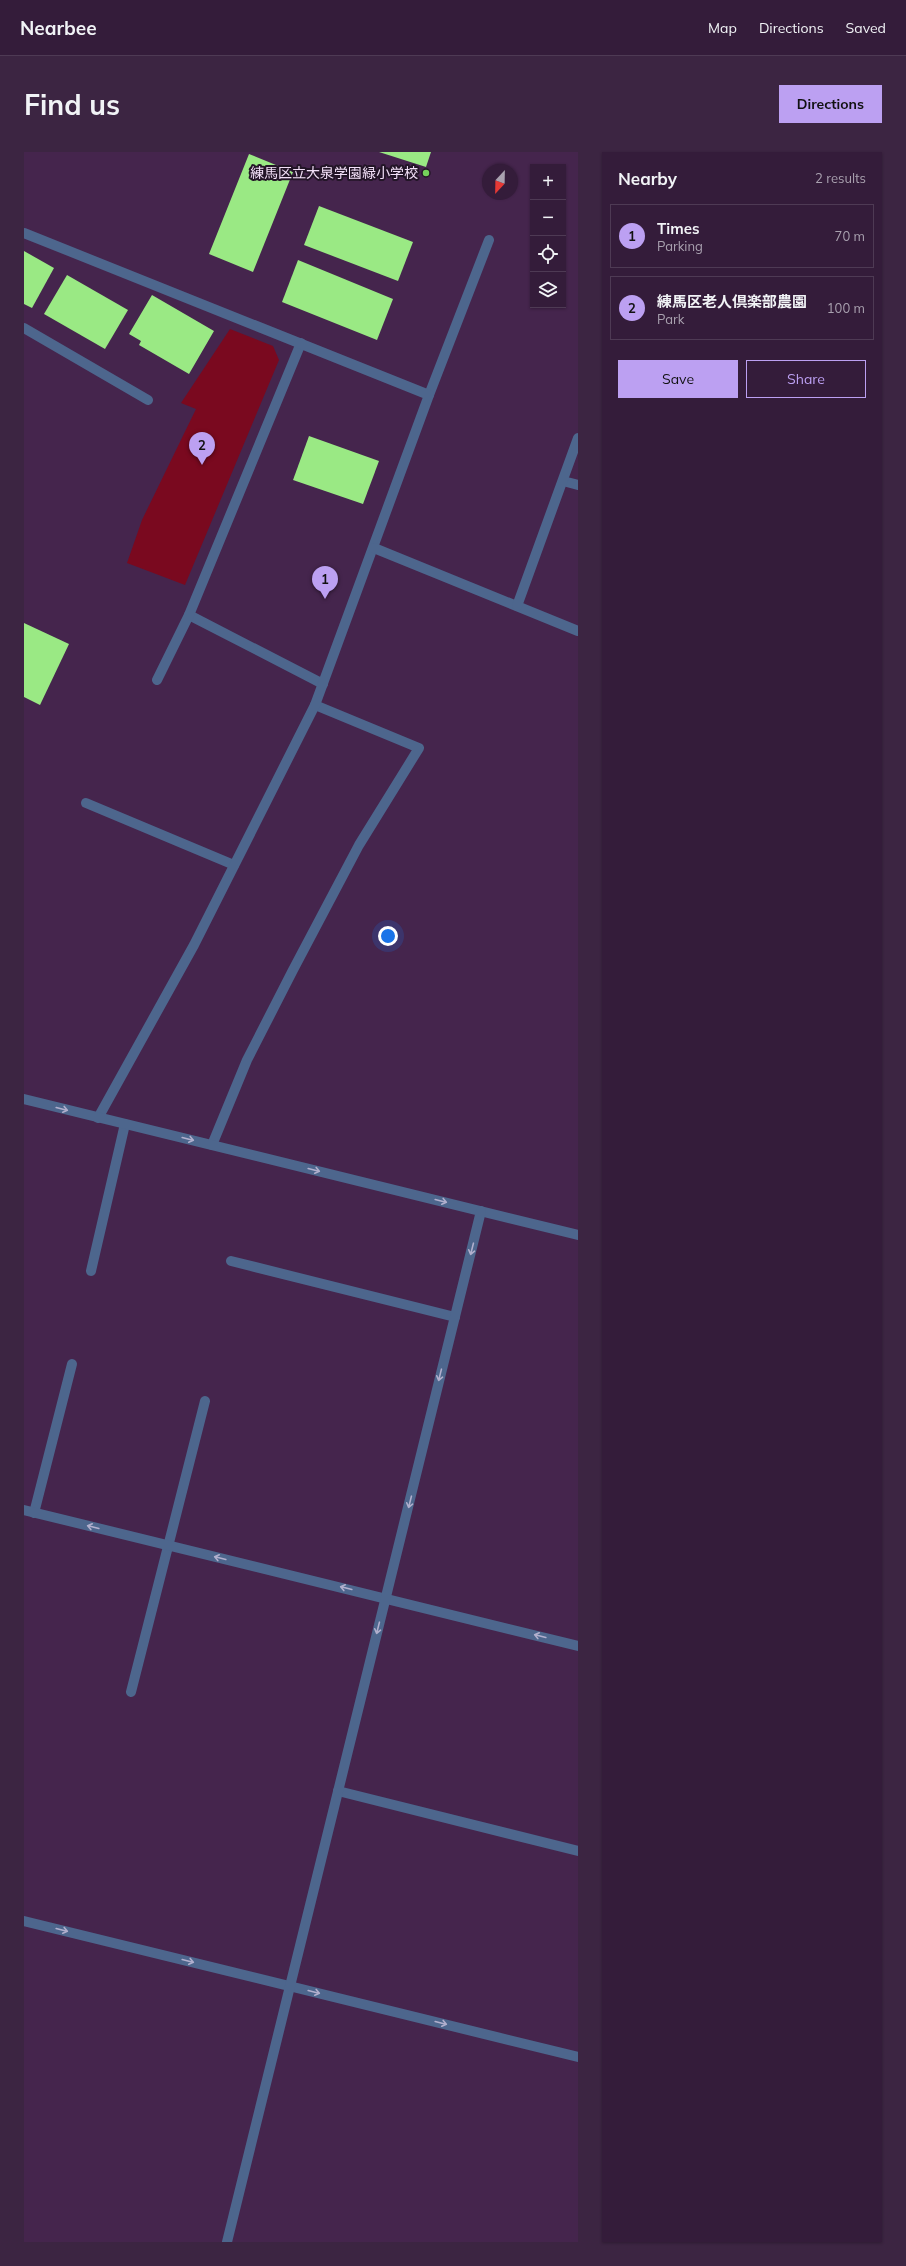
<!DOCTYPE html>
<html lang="en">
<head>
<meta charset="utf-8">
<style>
	:root { --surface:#341c3a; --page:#3c2542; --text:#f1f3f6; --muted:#a9a1af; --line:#4e3a54; --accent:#bca0f2 }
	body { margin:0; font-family:Mulish,"Noto Sans JP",sans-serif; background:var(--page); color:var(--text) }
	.controls { position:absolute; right:12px; top:12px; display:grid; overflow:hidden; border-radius:0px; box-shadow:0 1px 3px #0004 }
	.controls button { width:36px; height:36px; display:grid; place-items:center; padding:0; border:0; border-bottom:1px solid var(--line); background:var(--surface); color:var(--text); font:20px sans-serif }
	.compass { position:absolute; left:458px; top:12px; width:36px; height:36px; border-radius:50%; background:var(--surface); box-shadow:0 1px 3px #0004; rotate:202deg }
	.you { position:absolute; left:364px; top:784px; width:14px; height:14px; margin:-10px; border:3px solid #fff; border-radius:50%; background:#1a73e8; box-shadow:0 0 0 6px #1a73e833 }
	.badge { display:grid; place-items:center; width:26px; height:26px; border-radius:50%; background:var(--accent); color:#111; font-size:13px; font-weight:700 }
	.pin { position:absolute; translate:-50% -33px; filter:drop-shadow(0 1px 2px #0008) }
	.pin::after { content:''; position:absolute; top:21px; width:14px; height:12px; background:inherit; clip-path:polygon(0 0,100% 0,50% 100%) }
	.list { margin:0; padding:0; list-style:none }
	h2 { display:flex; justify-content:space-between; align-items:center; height:52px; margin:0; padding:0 16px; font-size:17px }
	h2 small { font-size:13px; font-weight:400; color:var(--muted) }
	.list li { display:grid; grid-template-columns:26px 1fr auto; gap:12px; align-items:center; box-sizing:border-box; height:64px; margin:0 8px 8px; padding:0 8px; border:1px solid var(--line); border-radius:0px }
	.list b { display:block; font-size:15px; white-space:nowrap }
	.list p { margin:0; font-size:13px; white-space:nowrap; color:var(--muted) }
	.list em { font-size:13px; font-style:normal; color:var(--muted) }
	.actions { display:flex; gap:8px; padding:12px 16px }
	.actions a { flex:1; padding:9px 0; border:1px solid var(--accent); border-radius:0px; text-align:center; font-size:14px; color:var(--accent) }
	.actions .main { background:var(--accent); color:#111 }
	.icon { flex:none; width:22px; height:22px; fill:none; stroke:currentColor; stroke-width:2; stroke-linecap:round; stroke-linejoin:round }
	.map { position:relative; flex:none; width:554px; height:2090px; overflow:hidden; border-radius:0px }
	header { display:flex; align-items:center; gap:24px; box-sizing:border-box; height:56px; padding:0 20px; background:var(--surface); border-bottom:1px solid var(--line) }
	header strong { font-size:19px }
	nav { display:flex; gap:22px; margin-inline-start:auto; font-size:14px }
	.intro { display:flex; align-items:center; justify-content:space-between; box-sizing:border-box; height:96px; padding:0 24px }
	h1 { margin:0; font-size:28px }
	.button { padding:10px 18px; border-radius:0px; background:var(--accent); color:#111; font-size:14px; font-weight:700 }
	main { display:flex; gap:24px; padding:0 24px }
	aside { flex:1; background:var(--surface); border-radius:0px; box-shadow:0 1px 3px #0004 }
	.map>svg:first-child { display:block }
</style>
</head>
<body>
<header>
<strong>Nearbee</strong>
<nav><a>Map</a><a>Directions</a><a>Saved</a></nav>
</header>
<div class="intro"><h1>Find us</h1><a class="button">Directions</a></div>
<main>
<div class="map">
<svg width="554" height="2090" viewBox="0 0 554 2090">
	<rect width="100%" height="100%" fill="#45254d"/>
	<path fill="#7a091f" d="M 206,177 L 249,194 L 255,208 L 161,433 L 103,411 L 118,368 L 172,257 L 157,251 Z"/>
	<g fill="#9ae984">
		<path d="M 355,0 L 407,0 L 402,15 Z"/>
		<path d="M 225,2 L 269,20 L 229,120 L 185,102 Z"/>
		<path d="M 295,54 L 389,90 L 374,129 L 280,93 Z"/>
		<path d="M 0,99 L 30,116 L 8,156 L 0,152 Z"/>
		<path d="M 274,108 L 369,147 L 353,188 L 258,150 Z"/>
		<path d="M 43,123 L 104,158 L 81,197 L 20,162 Z"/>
		<path d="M 128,143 L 190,179 L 165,222 L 115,193 L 117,189 L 105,182 Z"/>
		<path d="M 285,284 L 355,309 L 339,352 L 269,328 Z"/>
		<path d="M 0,471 L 45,492 L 16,553 L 0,545 Z"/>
	</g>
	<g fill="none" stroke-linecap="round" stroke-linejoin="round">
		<g stroke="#4d668d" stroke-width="10">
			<path d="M 0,176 L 124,248"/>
			<path d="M 405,243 L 465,88"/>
			<path d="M 539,329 L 554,333"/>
			<path d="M 165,463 L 299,532"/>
			<path d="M 133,528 L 165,463 L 277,191"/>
			<path d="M 62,651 L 210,713"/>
			<path d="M 188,993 L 223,908 L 269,818 L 335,693 L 395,596 L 291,553"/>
			<path d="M 207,1109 L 431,1165"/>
			<path d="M 67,1119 L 101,972"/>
			<path d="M 10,1361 L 48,1212"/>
			<path d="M 107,1540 L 181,1249"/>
			<path d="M 314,1639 L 554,1699"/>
		</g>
		<g stroke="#4d668d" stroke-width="10">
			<path d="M 0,81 L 405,243 L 291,553 L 170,793 L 74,966"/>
			<path d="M 350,396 L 554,479"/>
			<path d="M 493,454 L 554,286"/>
			<path d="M 0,947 L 554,1083"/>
			<path d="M 0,1358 L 554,1494"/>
			<path d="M 0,1769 L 554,1905"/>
			<path d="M 203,2090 L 457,1059"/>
		</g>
	</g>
	<defs><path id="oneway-shaft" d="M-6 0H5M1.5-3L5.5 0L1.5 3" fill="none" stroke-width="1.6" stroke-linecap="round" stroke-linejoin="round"/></defs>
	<g stroke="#b1afcd">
		<use href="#oneway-shaft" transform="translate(38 957) rotate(14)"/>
		<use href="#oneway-shaft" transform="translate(164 987) rotate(14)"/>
		<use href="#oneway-shaft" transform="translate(290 1018) rotate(14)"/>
		<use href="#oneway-shaft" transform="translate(417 1049) rotate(14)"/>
		<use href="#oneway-shaft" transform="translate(448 1097) rotate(104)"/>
		<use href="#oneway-shaft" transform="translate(416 1223) rotate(104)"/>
		<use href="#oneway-shaft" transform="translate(386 1350) rotate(104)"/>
		<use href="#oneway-shaft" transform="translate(69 1375) rotate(-166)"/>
		<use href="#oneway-shaft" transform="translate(196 1406) rotate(-166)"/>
		<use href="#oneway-shaft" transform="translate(322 1436) rotate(-166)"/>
		<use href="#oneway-shaft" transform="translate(354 1476) rotate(104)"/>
		<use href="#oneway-shaft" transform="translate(516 1484) rotate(-166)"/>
		<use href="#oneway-shaft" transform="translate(38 1778) rotate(14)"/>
		<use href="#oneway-shaft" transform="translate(164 1809) rotate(14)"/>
		<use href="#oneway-shaft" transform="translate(290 1840) rotate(14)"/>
		<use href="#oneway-shaft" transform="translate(417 1871) rotate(14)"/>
	</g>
	<circle fill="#75d25b" stroke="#231527" stroke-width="1.5" cx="402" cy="21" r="4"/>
	<g text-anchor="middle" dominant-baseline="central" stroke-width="4" stroke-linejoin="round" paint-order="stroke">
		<g font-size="14" fill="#f3e0f8" stroke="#231527" text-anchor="end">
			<text x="394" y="21">練馬区立大泉学園緑小学校</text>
		</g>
	</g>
</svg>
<div class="controls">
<button>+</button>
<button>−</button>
<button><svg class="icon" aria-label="locate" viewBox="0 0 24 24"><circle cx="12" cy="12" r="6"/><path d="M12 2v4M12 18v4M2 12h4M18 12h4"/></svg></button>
<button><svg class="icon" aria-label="layers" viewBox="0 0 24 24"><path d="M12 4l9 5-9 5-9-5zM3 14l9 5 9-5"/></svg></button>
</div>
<svg class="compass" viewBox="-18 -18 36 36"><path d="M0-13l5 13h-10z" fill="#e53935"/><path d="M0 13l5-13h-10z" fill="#a9a1af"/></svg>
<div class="you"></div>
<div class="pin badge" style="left:301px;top:447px">1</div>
<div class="pin badge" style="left:178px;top:313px">2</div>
</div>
<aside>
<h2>Nearby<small>2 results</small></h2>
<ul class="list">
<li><span class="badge">1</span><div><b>Times</b><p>Parking</p></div><em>70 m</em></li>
<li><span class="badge">2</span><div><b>練馬区老人倶楽部農園</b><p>Park</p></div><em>100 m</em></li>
</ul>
<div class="actions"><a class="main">Save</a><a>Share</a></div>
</aside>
</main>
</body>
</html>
